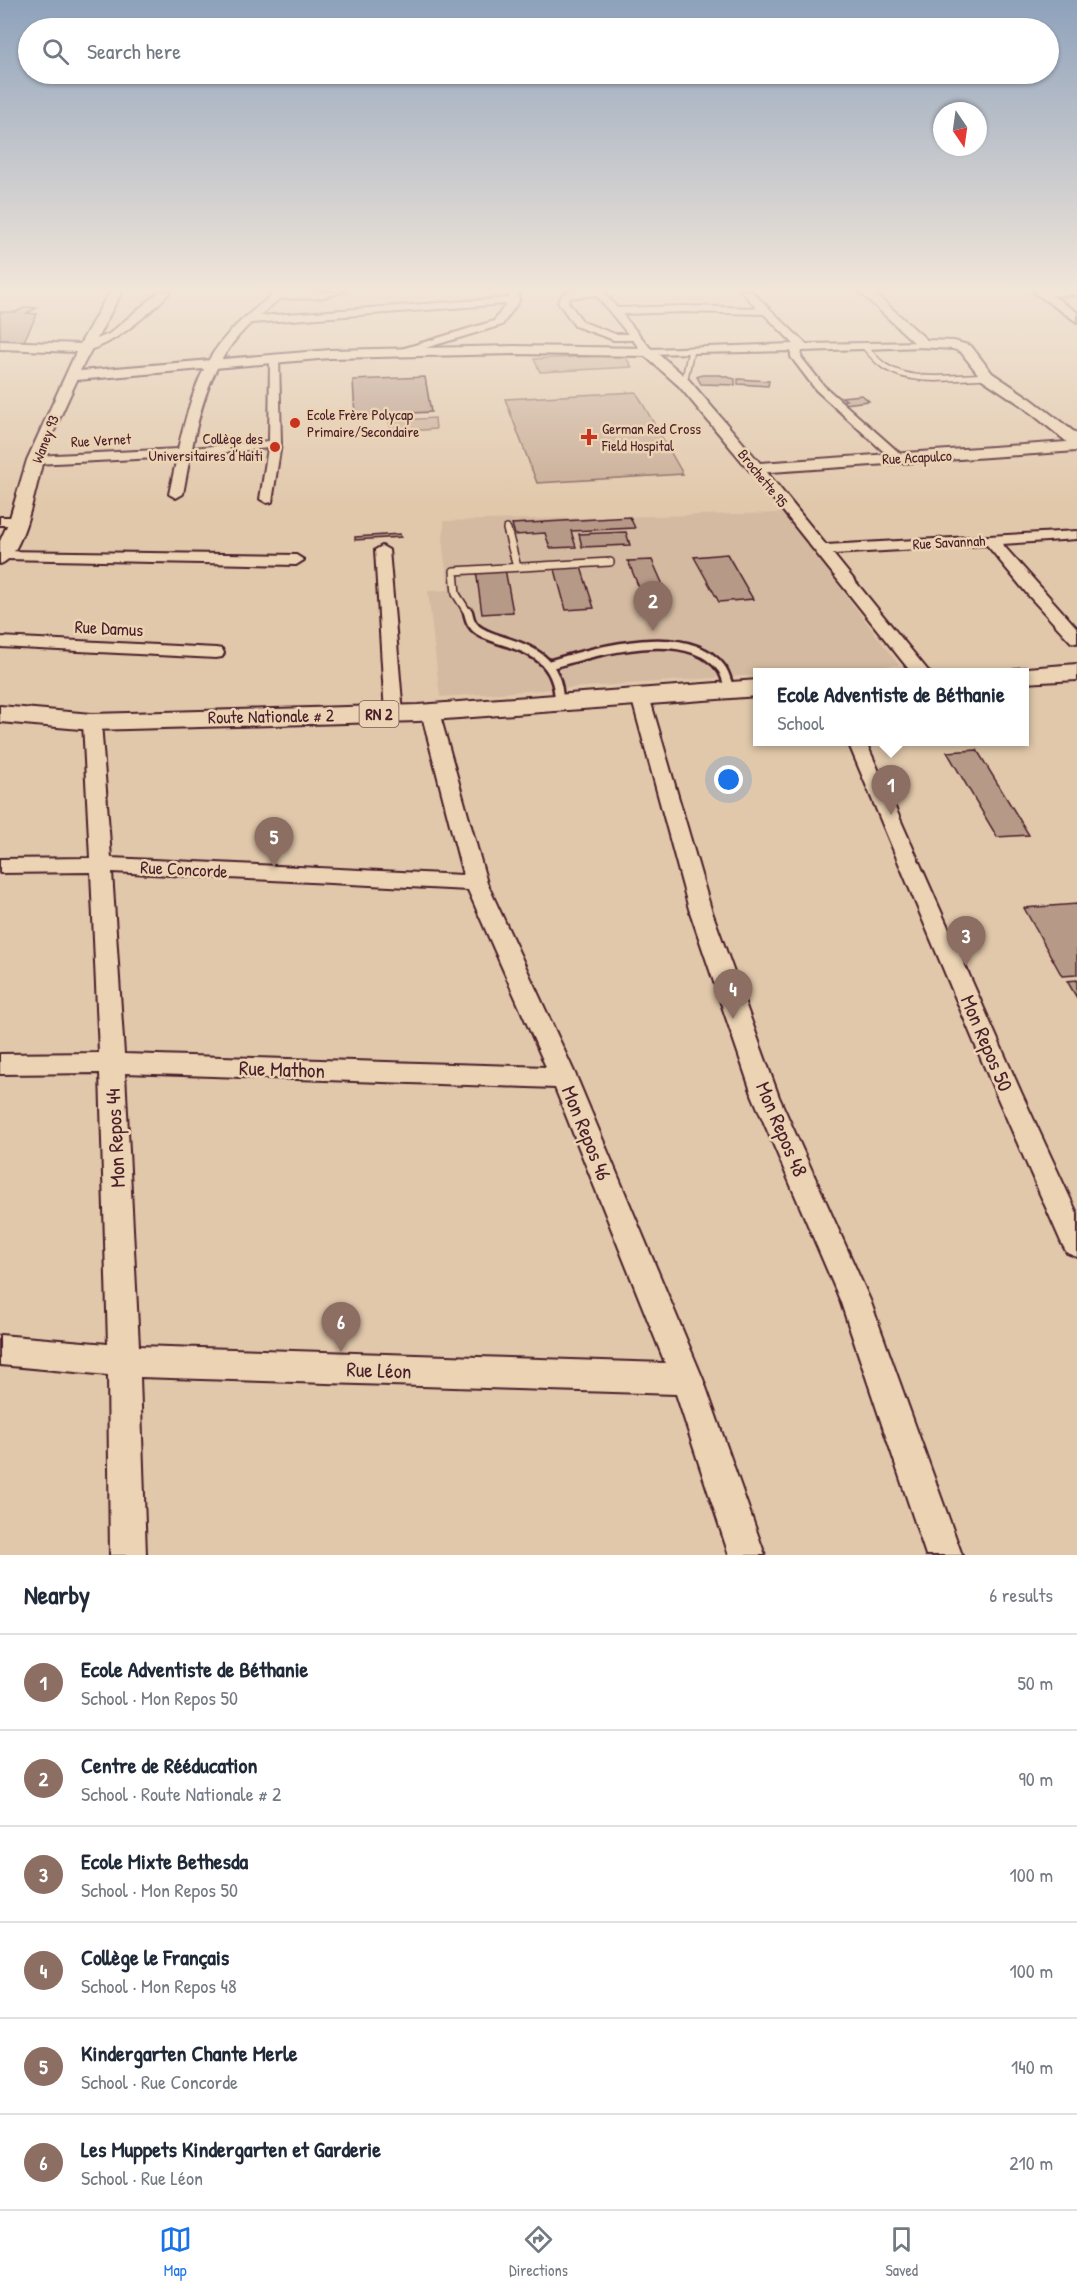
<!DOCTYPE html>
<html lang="en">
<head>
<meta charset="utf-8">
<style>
	:root { --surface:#fff; --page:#f6f6f7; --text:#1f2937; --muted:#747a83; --line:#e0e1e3; --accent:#1a73e8 }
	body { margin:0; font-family:"Patrick Hand",sans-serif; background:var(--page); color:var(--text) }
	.compass { position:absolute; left:933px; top:102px; width:54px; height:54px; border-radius:50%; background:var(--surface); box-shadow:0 2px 4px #0004; rotate:167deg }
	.you { position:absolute; left:729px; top:780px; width:21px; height:21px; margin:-15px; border:4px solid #fff; border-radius:50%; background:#1a73e8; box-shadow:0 0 0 9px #1a73e833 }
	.badge { display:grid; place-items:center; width:39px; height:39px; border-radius:50%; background:var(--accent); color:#fff; font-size:20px; font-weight:700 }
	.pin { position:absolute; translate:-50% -50px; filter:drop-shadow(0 2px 3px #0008) }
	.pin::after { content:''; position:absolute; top:32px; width:21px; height:18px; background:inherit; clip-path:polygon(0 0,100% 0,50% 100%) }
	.popup { position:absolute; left:753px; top:668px; width:276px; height:78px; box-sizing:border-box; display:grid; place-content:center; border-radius:0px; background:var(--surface); filter:drop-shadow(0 2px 4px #0005); font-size:20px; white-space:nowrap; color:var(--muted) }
	.popup b { font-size:22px; color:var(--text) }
	.popup::after { content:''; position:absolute; left:50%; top:100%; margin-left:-12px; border:12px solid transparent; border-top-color:var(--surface) }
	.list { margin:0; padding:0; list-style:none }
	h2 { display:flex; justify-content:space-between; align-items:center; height:78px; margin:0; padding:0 24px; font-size:26px }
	h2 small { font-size:20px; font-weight:400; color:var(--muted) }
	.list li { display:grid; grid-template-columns:39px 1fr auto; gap:18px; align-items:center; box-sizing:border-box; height:96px; padding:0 24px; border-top:2px solid var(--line) }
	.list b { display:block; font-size:22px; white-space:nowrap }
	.list p { margin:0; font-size:20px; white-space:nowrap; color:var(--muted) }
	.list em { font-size:20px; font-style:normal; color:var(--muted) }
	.icon { flex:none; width:33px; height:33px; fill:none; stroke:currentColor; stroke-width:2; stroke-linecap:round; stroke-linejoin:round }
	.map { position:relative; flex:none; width:1077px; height:1555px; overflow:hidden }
	.search { position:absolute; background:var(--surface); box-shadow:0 2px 4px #0004; left:18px; right:18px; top:18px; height:66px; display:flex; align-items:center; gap:15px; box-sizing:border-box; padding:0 21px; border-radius:33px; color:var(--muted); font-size:22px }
	.sheet { height:654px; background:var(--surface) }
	nav { display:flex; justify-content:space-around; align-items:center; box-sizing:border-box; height:84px; border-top:2px solid var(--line); background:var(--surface); font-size:16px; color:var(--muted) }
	nav a { display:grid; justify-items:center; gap:3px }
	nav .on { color:var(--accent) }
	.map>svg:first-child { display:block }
</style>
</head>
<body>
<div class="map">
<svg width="1077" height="1555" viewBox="0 0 1077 1555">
	<rect width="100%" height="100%" fill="#e1c8ab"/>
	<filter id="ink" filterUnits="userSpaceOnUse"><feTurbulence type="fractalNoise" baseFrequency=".0167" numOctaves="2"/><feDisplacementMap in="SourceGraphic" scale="12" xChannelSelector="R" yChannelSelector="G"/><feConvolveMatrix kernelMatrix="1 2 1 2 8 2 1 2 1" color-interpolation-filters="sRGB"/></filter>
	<g filter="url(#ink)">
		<path fill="#d4baa0" d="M 784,513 L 899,665 L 796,672 L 758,672 L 757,675 L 440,697 L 428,591 L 449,590 L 443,548 L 444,521 Z"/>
		<g fill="#c8ac95" stroke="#896660" stroke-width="1.5">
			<path d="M 624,355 L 632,367 L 540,372 L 534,359 Z"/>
			<path d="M 636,392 L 683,474 L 537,483 L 505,399 Z"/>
			<path d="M 435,418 L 436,429 L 392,432 L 389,421 Z"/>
		</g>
		<g fill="#b79987" stroke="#4a1f2b" stroke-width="1.5">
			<path d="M 26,307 L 37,308 L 27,313 L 37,314 L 24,341 L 0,340 L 0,312 L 16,312 Z"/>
			<path d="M 702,375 L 720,375 L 735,379 L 735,385 L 701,384 L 697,377 Z"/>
			<path d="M 425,377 L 431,412 L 355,416 L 353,380 Z"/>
			<path d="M 738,379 L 769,381 L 768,386 L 738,384 Z"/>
			<path d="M 862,395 L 869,401 L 845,404 L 841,401 L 846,400 L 841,397 Z"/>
			<path d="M 630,517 L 635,528 L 571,531 L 576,547 L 550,548 L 545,533 L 515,535 L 512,524 Z"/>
			<path d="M 626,532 L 630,545 L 582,547 L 579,534 Z"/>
			<path d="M 400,534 L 401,537 L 355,540 L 355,537 Z"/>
			<path d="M 727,554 L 753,599 L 719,602 L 694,557 Z"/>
			<path d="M 652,560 L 671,603 L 646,605 L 628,561 Z"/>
			<path d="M 580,564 L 594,608 L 566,610 L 554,566 Z"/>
			<path d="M 505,569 L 513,612 L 482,614 L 476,570 Z"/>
			<path d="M 977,750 L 1029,835 L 997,837 L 947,752 Z"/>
			<path d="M 1077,904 L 1077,975 L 1062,976 L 1024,908 Z"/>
			<path d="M 1077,980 L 1077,998 L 1067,981 Z"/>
		</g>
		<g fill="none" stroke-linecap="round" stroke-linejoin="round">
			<defs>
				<g id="service-far2">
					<path d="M 864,346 C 870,353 877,361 884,366 C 912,385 956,377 987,376"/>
					<path d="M 684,383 L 691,350"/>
				</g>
				<g id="service-far1">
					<path d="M 507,529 L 517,567"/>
					<path d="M 468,613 L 456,594 L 454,571 L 610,562"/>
				</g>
				<g id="service">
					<path d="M 468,612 C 469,616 470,622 473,625 C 478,633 490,636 498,639 C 532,650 558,659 559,701"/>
					<path d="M 548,665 C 593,652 687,623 721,668 C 726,674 727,683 730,690"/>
				</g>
				<g id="minor">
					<path d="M 160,291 L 171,291 C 155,309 105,354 80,350 L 80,346 L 109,334 Z"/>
					<path d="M 277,291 L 288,291 L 286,293 L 345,291 L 320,298 L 279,299 L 259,316 L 509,298 L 509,294 L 514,291 L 519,294 L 519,301 L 502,325 L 402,355 L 398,354 L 398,350 L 494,321 L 506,304 L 251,323 C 214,357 202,400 192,448 L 269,441 L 270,360 L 271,358 L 279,358 L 281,444 L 272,502 L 267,503 L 260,499 L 268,448 L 190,456 L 183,494 L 176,498 L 169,494 L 177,457 L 35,464 L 28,460 L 35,456 L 178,449 C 187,412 197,371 222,341 C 237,322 258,307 277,291 Z"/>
					<path d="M 572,291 L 603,291 L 617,308 L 685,306 L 757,308 L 741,291 L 751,291 L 806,344 L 928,342 L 928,346 L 924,347 L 802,351 L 801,357 L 824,386 L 904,457 L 903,460 L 893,460 L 816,390 L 791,357 L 791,351 L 644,354 L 633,340 L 614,340 L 575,326 L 558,302 L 563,294 ZM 596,295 L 628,334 L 615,334 L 583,322 L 568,302 L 570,298 ZM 685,312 L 764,314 L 794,344 L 651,349 L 622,314 Z"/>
					<path d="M 1040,291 L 1077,291 L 1077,295 L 1043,296 L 1038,293 Z"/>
					<path d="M 756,464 L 761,465 L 826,545 L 1077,531 L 1077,539 L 1002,544 L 1077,628 L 1077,643 L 1071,642 L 1028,595 L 987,545 L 833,554 L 929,672 L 911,672 L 751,471 L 749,468 L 751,465 Z"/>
					<path d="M 0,517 L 18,517 L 25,521 L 18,525 L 0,525 Z"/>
					<path d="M 382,546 L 389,550 L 403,714 L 400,718 L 388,718 L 385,714 L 375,550 Z"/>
					<path d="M 0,551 L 296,555 L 304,560 L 296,565 L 3,559 L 0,559 Z"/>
					<path d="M 0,637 L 216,648 L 222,649 L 224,653 L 222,657 L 216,658 L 0,647 Z"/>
					<path d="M 640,691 L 646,692 L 649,696 L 711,909 L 779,1097 L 870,1300 L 962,1555 L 926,1555 L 840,1300 L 753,1097 L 689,909 L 631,696 L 634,692 Z"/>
					<path d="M 430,707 L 436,708 L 439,712 L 487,883 L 577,1078 L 703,1379 L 765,1555 L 729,1555 L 676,1394 L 140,1377 L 146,1555 L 110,1555 L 108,1375 L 0,1365 L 0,1335 L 108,1344 L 100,1073 L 0,1074 L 0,1054 L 99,1053 L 91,872 L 0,873 L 0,859 L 90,858 L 83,722 L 86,718 L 98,718 L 101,722 L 111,858 L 463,875 L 421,712 L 424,708 ZM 112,872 L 468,890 L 546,1067 L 124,1054 ZM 125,1073 L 555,1088 L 665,1363 L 139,1346 Z"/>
					<path d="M 848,742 L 866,742 L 1021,1092 L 1077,1213 L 1077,1257 L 1067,1253 L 1062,1244 L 995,1092 Z"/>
				</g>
				<g id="tertiary">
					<path d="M 110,291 L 122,291 L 80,371 L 330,350 L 514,346 L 648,348 L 653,349 L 689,380 L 760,463 L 1067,442 L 1021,405 L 982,379 L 961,352 L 953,349 L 919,347 L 859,291 L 872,291 L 927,340 L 954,341 L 971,346 L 992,373 L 1031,399 L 1077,434 L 1077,451 L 756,473 L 750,471 L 679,386 L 645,356 L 514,354 L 330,358 L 77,380 C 65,406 52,433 43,461 C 36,483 24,558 0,564 L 0,541 L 9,521 L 27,460 L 76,352 L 0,349 L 0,341 L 80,344 Z"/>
					<path d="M 1032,291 L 1045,291 L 1077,312 L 1077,322 Z"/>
				</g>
				<g id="primary">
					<path d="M 1077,664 L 1077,680 L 1024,683 L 1024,672 L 1012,672 L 1015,669 Z"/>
					<path d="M 758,680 L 758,696 L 418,721 L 92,730 L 0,722 L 0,706 L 92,714 L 418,705 Z"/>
				</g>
			</defs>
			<use href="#service-far2" stroke="#4a1f2b" stroke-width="8"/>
			<use href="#service-far1" stroke="#4a1f2b" stroke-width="10"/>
			<use href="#service" stroke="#4a1f2b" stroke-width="13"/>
			<use href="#minor" stroke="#4a1f2b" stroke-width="4"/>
			<use href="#tertiary" stroke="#4a1f2b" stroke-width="4"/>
			<use href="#primary" stroke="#4a1f2b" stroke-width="4"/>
			<use href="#service-far2" stroke="#ebd3b3" stroke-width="5"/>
			<use href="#service-far1" stroke="#ebd3b3" stroke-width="7"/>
			<use href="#service" stroke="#ebd3b3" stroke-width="8"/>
			<use href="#minor" fill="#ebd3b3" fill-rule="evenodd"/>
			<use href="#tertiary" fill="#ebd3b3" fill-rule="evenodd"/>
			<use href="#primary" fill="#ebd3b3" fill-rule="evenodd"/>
		</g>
	</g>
	<linearGradient id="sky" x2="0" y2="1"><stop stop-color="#8ea2bc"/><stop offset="0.57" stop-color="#f2e6d9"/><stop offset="1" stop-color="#f2e6d9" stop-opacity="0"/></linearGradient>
	<rect width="1077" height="508" fill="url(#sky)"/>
	<g fill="#c8321e" stroke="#ebd3b3" stroke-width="2">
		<circle cx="295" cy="423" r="6"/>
		<path d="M586 428h6v6h6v6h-6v6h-6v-6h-6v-6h6z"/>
		<circle cx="275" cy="447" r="6"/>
	</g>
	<g text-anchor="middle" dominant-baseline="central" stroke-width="5" stroke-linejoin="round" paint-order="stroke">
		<g font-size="15" fill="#4a1f2b" stroke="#ebd3b3" text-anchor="start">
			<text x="307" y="414">Ecole Frère Polycap<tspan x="307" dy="17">Primaire/Secondaire</tspan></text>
			<text x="602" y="428">German Red Cross<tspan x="602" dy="17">Field Hospital</tspan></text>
			<text x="263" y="438" text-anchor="end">Collège des<tspan x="263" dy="17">Universitaires d’Haiti</tspan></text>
		</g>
		<g font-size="15" fill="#4a1f2b" stroke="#ebd3b3">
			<text transform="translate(45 439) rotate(-69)">Waney 93</text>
			<text transform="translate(101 440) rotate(-3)">Rue Vernet</text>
			<text transform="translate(917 457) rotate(-3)">Rue Acapulco</text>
			<text transform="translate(763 478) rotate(51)">Brochette 95</text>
			<text transform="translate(949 542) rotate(-3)">Rue Savannah</text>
		</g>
		<rect fill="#ebd3b3" stroke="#7a5554" stroke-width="1.5" x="359.5" y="701" width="39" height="26" rx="4.5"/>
		<g font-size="16" font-weight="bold" fill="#4a1f2b">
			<text x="379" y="714">RN 2</text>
		</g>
		<g font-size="18" fill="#4a1f2b" stroke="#ebd3b3">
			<text transform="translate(109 628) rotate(3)">Rue Damus</text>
			<text transform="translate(271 716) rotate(-1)">Route Nationale # 2</text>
			<text transform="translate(184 869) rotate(3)">Rue Concorde</text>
		</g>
		<g font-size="21" fill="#4a1f2b" stroke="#ebd3b3">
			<text transform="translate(987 1043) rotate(67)">Mon Repos 50</text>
			<text transform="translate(282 1069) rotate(2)">Rue Mathon</text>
			<text transform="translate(782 1129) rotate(67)">Mon Repos 48</text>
			<text transform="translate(587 1133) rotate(68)">Mon Repos 46</text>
			<text transform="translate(115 1138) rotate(-93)">Mon Repos 44</text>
			<text transform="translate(379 1370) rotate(2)">Rue Léon</text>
		</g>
	</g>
</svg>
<svg class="compass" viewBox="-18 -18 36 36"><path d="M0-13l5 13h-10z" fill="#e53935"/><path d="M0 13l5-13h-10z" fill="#747a83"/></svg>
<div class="you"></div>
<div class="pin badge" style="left:891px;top:815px;background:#8d6e63">1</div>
<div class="popup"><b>Ecole Adventiste de Béthanie</b>School</div>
<div class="pin badge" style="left:653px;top:631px;background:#8d6e63">2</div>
<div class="pin badge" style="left:966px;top:966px;background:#8d6e63">3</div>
<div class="pin badge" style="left:733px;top:1019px;background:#8d6e63">4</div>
<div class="pin badge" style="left:274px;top:867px;background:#8d6e63">5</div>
<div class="pin badge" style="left:341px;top:1352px;background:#8d6e63">6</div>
<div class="search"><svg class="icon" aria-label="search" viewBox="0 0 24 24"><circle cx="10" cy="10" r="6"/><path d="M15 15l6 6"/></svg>Search here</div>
</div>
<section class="sheet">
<h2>Nearby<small>6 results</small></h2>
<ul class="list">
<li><span class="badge" style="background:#8d6e63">1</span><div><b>Ecole Adventiste de Béthanie</b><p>School · Mon Repos 50</p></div><em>50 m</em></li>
<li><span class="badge" style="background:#8d6e63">2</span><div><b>Centre de Rééducation</b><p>School · Route Nationale # 2</p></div><em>90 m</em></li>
<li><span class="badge" style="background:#8d6e63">3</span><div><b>Ecole Mixte Bethesda</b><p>School · Mon Repos 50</p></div><em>100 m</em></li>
<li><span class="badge" style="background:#8d6e63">4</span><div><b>Collège le Français</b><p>School · Mon Repos 48</p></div><em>100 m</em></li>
<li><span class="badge" style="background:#8d6e63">5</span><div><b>Kindergarten Chante Merle</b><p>School · Rue Concorde</p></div><em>140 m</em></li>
<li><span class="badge" style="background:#8d6e63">6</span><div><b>Les Muppets Kindergarten et Garderie</b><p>School · Rue Léon</p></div><em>210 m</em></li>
</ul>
</section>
<nav>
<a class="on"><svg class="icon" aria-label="map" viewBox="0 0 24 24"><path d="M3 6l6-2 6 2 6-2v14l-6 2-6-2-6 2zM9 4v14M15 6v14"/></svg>Map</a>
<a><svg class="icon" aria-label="directions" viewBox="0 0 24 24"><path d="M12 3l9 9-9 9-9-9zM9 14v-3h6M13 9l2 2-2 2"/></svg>Directions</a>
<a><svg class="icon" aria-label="saved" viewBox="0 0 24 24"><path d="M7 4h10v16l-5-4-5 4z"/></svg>Saved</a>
</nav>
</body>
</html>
